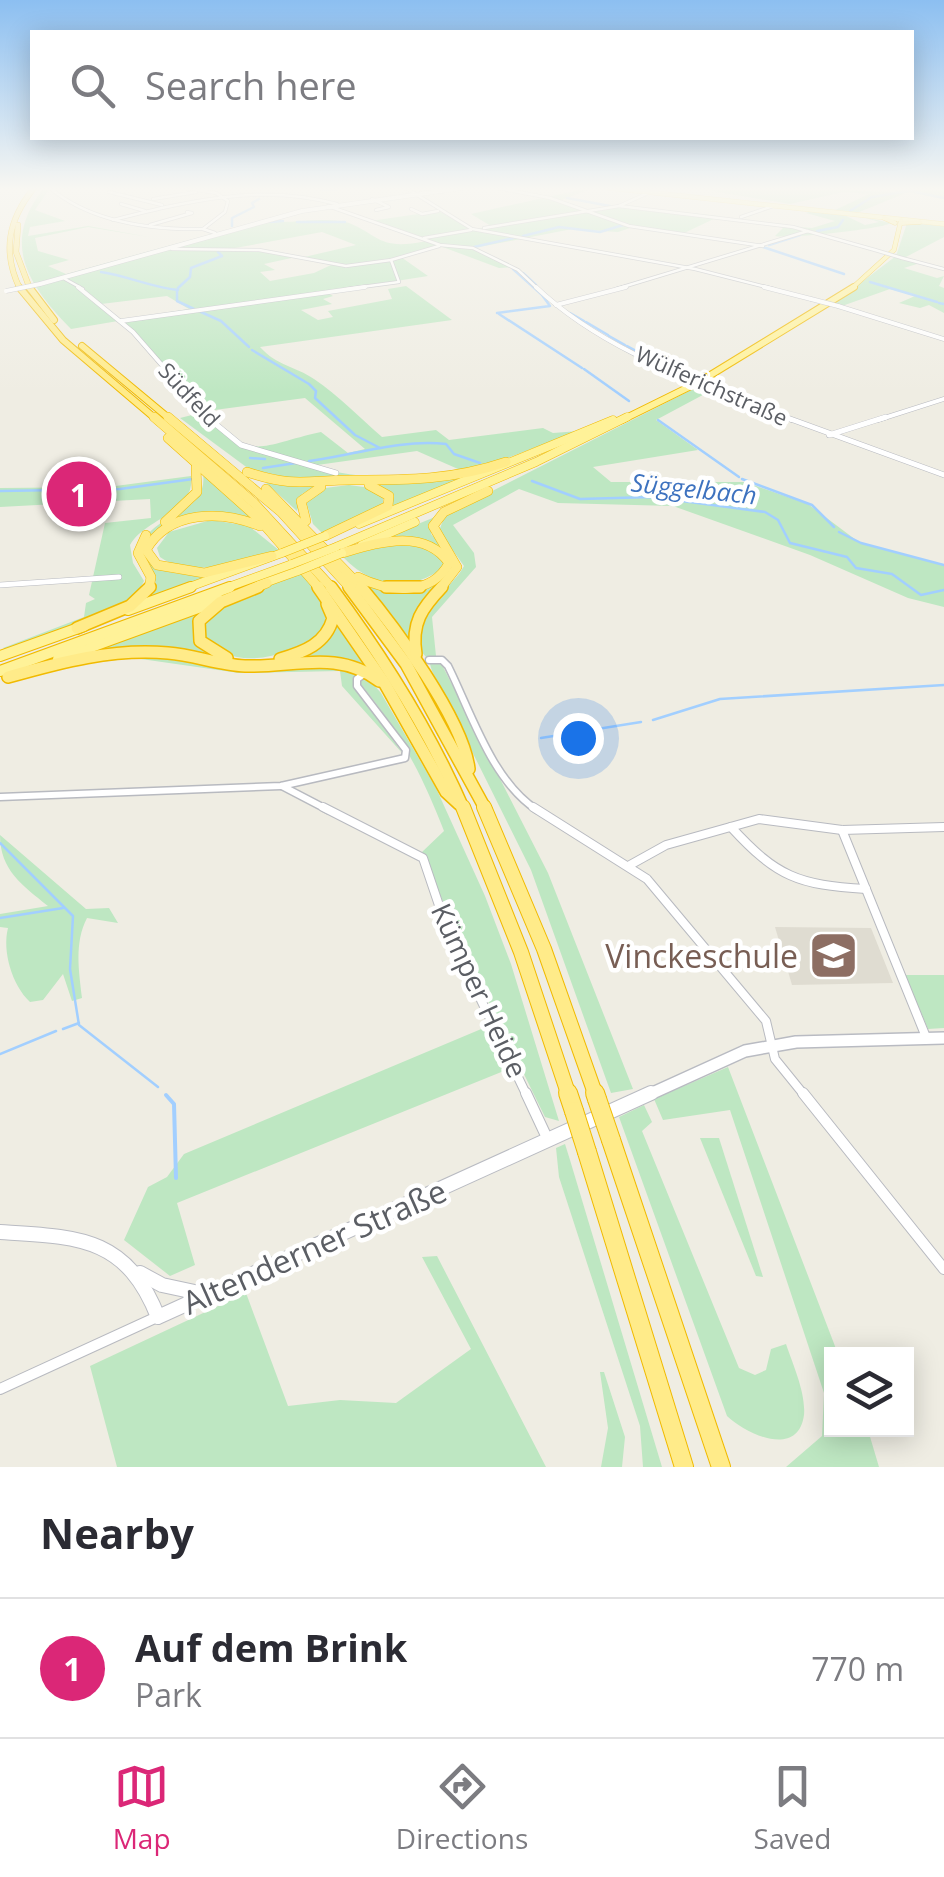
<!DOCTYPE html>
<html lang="en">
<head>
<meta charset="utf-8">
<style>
	:root { --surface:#fff; --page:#f2f2f3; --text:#2b2b33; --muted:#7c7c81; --line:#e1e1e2; --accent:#db2777 }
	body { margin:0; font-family:"Open Sans",sans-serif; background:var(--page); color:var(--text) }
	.controls { position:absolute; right:30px; bottom:30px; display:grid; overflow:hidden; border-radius:0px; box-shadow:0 5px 25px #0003 }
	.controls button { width:90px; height:90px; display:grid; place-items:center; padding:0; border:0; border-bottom:2px solid var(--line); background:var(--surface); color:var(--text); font:50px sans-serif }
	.you { position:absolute; left:578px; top:738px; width:35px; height:35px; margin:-25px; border:8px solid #fff; border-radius:50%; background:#1a73e8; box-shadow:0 0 0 15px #1a73e833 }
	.badge { display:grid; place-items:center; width:65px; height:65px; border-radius:50%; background:var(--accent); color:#fff; font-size:32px; font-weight:700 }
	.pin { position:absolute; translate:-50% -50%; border:5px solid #fff; box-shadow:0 2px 10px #0006 }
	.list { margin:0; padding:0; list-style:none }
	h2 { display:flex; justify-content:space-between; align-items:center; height:130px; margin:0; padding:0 40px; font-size:42px }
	h2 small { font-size:32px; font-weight:400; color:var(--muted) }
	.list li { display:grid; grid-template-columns:65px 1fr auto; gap:30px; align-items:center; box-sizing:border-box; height:140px; padding:0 40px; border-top:2px solid var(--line) }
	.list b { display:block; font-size:38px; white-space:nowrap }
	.list p { margin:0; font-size:32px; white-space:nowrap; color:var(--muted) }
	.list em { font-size:32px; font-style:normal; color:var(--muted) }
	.icon { flex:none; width:55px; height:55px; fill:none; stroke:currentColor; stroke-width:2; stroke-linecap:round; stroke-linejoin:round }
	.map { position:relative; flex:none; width:944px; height:1467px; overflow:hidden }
	.search { position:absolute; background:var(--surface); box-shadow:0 5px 25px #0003; left:30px; right:30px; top:30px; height:110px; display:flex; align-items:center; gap:25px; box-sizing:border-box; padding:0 35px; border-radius:0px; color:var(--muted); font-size:38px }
	.sheet { height:270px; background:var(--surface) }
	nav { display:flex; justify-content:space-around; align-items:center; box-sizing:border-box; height:140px; border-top:2px solid var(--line); background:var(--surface); font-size:28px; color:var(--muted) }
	nav a { display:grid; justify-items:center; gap:5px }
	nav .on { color:var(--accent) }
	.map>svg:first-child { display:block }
</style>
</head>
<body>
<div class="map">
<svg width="944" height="1467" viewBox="0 0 944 1467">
	<rect width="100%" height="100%" fill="#efede3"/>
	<path fill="#dfdcd1" d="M 775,927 L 871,928 L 893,983 L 792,985 Z"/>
	<g fill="#bee7c2" fill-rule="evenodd">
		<path d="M 44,188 L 50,188 L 35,210 L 65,221 L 30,227 L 28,236 L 88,226 L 149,237 L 88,227 L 35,238 L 38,251 L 69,260 L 48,266 L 66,274 L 273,217 L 283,222 C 301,222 331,217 349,223 C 379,235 379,251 426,241 L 370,221 L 439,211 L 473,230 L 491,226 L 471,214 L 584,189 L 588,190 L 559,201 L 590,212 L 619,206 L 720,216 L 682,234 L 633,227 L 618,232 L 572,229 L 474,248 L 513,267 L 499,268 L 440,246 L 401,257 L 428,276 L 326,292 L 333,296 L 323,299 L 332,304 L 301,310 L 318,320 L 333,317 L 328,311 L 392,299 L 388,289 L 406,286 L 452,320 L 260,347 C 277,366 295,366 314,379 C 339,396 360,418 382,437 L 436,430 L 449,440 L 543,428 L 553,433 L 579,431 L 468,473 L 307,482 L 249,469 L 180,418 L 204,412 C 253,463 257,446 321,432 L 348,453 L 365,449 L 305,398 L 207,411 L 122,320 L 189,309 L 167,296 L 101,304 L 118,321 L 71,329 C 28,285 0,243 44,188 ZM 322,232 L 356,245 L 300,258 L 331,265 L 314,273 L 270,281 L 260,272 L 275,270 L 264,264 L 296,257 L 235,248 ZM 417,451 L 458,469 C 413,481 355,479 310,466 Z"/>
		<path d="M 720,188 L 908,192 L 907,188 L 944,188 L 944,199 L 908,192 L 857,213 L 833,211 L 869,194 L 843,192 L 790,204 L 712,191 Z"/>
		<path d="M 811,211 L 842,214 L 865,225 L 879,222 L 863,217 L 891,223 C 882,229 787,239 775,236 L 785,226 L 812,228 L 835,221 L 806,213 Z"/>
		<path d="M 907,223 L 944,226 L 944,237 L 904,258 L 920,263 L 904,268 L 937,278 L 944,276 L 939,286 L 944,288 L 944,313 L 929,305 L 920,308 L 899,303 L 915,296 L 890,289 L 842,306 L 833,304 L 896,256 Z"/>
		<path d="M 703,384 L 714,389 L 656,420 L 698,450 L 593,467 L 611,482 L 745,482 L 808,504 L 860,543 L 944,565 L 944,607 L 908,598 L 810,555 L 673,506 L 558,503 L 519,489 L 453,525 L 474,553 L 476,567 L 432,617 L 436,656 L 427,658 C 394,626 452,590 464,566 L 439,531 L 445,515 Z"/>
		<path d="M 203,473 L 254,519 L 205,515 L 156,531 L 143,552 C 158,581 197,574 224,573 L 142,603 L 156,584 C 154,571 139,559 142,546 C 151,512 209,517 203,473 Z"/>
		<path d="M 191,476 C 196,512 144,519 130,545 L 133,563 L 144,581 L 133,602 L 7,651 L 3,648 L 84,617 L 86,603 L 95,599 L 89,595 L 105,523 L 151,518 L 150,499 L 0,507 L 0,488 L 108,487 Z"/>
		<path d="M 469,476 L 390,508 L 392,496 C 371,475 327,479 302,494 L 297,511 L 265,482 C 292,488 316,483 343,481 C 386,478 426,484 469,476 Z"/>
		<path d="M 349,485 L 371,488 L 383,495 L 383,506 L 323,534 L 313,524 L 306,501 L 325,488 Z"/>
		<path d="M 435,517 L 431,534 L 452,556 C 446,590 411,602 409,640 L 368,586 L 382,589 L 437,582 L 444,578 L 445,550 L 434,544 L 374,542 Z"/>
		<path d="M 211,520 L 249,526 L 280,551 C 245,559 193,581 160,557 L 157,548 L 169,532 Z"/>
		<path d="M 392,544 L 425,546 L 443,559 L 443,568 C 408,593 373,588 343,557 Z"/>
		<path d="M 301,572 C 317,593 331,608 323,635 C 286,655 233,676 202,634 C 210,597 269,585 301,572 Z"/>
		<path d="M 205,608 L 195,622 L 194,639 C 222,678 327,672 337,619 L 369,668 L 321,659 L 246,664 L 158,650 L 75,657 Z"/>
		<path d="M 135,654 L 325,665 L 361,673 L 353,679 L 354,684 L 403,754 L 342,686 L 340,671 L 239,673 L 134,658 L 75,665 Z"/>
		<path d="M 441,663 L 548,873 L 633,1089 L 611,1093 L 531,870 L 432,671 L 430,664 Z"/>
		<path d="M 366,676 L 381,693 L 436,788 L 485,896 L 511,964 L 559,1121 L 545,1117 L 465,954 L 422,852 L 444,831 C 422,774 398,729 359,682 Z"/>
		<path d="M 0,835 L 86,909 L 109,908 L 118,923 L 87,918 C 74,943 79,971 82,998 L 72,1001 L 63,974 L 43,1000 L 30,1002 C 12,985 2,951 8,928 L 0,927 L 0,914 L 48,906 C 22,885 0,870 0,835 Z"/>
		<path d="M 905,975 L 944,975 L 944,1028 L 928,1029 Z"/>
		<path d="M 486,1027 L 511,1068 L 177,1203 L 195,1265 L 170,1276 L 124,1240 L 148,1187 L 167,1177 L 184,1154 Z"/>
		<path d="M 728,1067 L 838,1354 L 832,1354 L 832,1430 L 868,1430 L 879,1467 L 786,1467 L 822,1436 L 824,1393 L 730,1110 L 663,1120 L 654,1099 Z"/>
		<path d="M 644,1105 L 652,1122 L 642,1131 L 739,1368 L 755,1375 L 766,1370 L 771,1349 L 786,1344 C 793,1365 806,1393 804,1415 C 798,1459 746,1434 727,1416 L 619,1117 Z"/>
		<path d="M 700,1138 L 719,1138 L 763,1277 L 756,1276 Z"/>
		<path d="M 565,1144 L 570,1160 L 662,1467 L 643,1467 L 640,1426 L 559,1177 L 556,1148 Z"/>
		<path d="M 437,1256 L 546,1467 L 117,1467 L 90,1366 L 246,1293 L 288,1406 L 340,1400 L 396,1403 L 471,1349 L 422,1257 Z"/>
		<path d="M 600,1372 L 604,1372 L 625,1437 L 622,1467 L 601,1467 L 608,1428 Z"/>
	</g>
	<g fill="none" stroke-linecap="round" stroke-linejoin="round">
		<g stroke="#a2cfff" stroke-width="2.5">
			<path d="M 339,188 L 343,188"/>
			<path d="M 322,190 L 337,189"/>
			<path d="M 916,192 L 944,198"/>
			<path d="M 567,198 L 610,206"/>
			<path d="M 850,211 L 872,197 L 914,190 L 908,188"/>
			<path d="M 270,222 L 283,221"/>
			<path d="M 297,222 L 345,222"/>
			<path d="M 232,226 L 232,218 L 254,207 L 252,203 L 259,199"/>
			<path d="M 817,231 L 838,227 L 843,220"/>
			<path d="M 523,236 L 559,227 L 600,232 L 623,225"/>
			<path d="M 769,245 L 800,235"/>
			<path d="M 474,247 L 513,238"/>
			<path d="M 763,247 L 844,274"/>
			<path d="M 513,269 L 541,294"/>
			<path d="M 101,272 C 128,276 150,287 178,290"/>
			<path d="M 523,273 L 536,285"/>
			<path d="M 870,282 L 937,302"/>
			<path d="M 178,288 L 190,277 L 191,268 L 222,256 L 218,252"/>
			<path d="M 177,291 L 177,301 L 194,309"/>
			<path d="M 939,303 L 944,304"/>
			<path d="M 201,312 L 221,321 L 249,347"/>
			<path d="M 497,313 L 550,306 L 542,295"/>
			<path d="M 570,313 L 584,321"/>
			<path d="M 499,314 L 582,368"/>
			<path d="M 586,322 L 608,335"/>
			<path d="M 609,336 L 625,345"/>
			<path d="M 627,346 L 642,354"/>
			<path d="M 252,350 L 309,384 L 316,391 L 315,398 L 355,435 L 380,448"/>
			<path d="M 660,364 L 667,367"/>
			<path d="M 670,368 L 688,376"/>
			<path d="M 584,369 L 629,401"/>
			<path d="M 718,388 L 739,396"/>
			<path d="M 741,397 L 761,406"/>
			<path d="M 763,407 L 774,411"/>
			<path d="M 658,420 L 739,477"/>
			<path d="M 250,458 L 265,459"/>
			<path d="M 309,461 C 355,455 400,439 446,444 L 454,454 L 480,463"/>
			<path d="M 263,468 L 296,463"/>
			<path d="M 742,479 L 812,505 L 834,527"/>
			<path d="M 532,481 L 580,499 L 652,497 L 765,512 L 778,520 L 790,543 L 847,557 L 856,568 L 892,574 L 921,595 L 944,590"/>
			<path d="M 0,491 L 120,489 L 193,479"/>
			<path d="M 839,532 L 861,543 L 944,565"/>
			<path d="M 653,720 L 720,699 L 944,685"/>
			<path d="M 541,738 L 641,722"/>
			<path d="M 0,843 L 73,916 L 70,969 L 79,1025 L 158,1087"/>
			<path d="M 0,918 L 63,908"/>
			<path d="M 63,1029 L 79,1023"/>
			<path d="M 0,1054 L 56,1031"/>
		</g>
		<path stroke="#a2cfff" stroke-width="4" d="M 166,1095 L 174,1104 L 176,1178"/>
		<defs>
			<g id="minor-far5">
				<path d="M 50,188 C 92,223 150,230 203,229"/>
				<path d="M 186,188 L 216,193 L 228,201 L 225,212 L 203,229 L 215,233"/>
				<path d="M 406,188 L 472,229 L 695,269 L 774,289"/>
				<path d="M 497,188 L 550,198 L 629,226 L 763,246"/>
				<path d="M 109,192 L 162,205"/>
				<path d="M 153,199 L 196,192"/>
				<path d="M 372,199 L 389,207 L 376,210"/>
				<path d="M 121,204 L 145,211"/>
				<path d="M 328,206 L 440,245 L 473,248 L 518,270 L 538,289"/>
				<path d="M 619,206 L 793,227 L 875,250"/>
				<path d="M 411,209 L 422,214 L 438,211"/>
				<path d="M 741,217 L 773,206"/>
				<path d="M 113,220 C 189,201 260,183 337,204"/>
				<path d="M 150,225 L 192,213 L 187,212"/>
				<path d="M 484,228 L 619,206 L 648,193"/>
				<path d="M 424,238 L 471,230"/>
				<path d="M 172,249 L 259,250 L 346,266 L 391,260 L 439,246"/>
				<path d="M 902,258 L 944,269"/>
				<path d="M 65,279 L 83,289"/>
				<path d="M 347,289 L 399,282 L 391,260"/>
				<path d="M 616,289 L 808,231"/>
			</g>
			<g id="minor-far4">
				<path d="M 78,287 L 133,332 L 210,420"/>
				<path d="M 536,287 C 605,353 704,384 791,420"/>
				<path d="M 764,287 L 811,299"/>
				<path d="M 556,305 L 626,287"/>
				<path d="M 838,306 L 944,339"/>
				<path d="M 121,321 L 365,287"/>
				<path d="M 878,420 L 944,399"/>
			</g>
			<g id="minor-far3">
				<path d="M 207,417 L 241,445 L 336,473"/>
				<path d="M 785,417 L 944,475"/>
				<path d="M 829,435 L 886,417"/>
				<path d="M 0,585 L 119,577"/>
			</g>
			<g id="minor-far2">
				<path d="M 429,660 L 442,660 L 448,666 C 471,712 492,781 537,810"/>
				<path d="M 282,786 L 328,810"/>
				<path d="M 0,797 L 281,786 L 405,758 L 406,750 L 357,686 L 357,679 L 364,674"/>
			</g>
			<g id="minor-far1">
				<path d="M 323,807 L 423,858 L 447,929 L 527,1096"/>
				<path d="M 533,807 L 647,879 L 766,1021 L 775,1059 L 805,1096"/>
				<path d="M 731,827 C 777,877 798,885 866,889"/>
				<path d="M 842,830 L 926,1037"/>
				<path d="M 630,865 L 666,845 L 759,819 L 842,830 L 944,827"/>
			</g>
			<g id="minor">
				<path d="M 526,1093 L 548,1140"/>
				<path d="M 803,1093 L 944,1269"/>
				<path d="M 0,1389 L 157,1317"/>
			</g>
			<path id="tertiary" d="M 40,284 L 302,211 L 462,188"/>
			<path id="secondary-far1" d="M 646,1096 L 745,1051 L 796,1042 L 944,1038"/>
			<g id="secondary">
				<path d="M 0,1232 C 78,1237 126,1236 158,1317 L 651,1093"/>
				<path d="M 140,1273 L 162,1285 L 204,1294"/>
			</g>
			<path id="primary" d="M 609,188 L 944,224"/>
			<g id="trunk-far3">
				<path d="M 884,218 L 895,223"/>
				<path d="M 902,223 L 920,222"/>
				<path d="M 851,289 L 894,250 L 901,220"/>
			</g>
			<g id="trunk-far2">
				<path d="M 704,379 L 854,287"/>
				<path d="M 622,420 L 695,384"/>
			</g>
			<g id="trunk-far1">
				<path d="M 359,524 L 613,420"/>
				<path d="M 362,545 L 415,522"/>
				<path d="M 336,547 L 536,462 L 627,417"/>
				<path d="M 259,585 L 298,571"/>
				<path d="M 184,589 L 282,553"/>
				<path d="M 223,589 L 292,564"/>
			</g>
			<g id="trunk">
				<path d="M 128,610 L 191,587"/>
				<path d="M 0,656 L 84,626"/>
				<path d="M 58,659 L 220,600"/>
				<path d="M 0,671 L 230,587"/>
			</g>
			<g id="motorway-far5">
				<path d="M 18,225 L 16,252 L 30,289"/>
				<path d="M 20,289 C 2,252 8,220 34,188"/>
			</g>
			<g id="motorway-far4">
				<path d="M 19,287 L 63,340 L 157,420"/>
				<path d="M 29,287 L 54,320"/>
				<path d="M 82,346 L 171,420"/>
			</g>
			<g id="motorway-far3">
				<path d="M 154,417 L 254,503 L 333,589"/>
				<path d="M 168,417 L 281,512 L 351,589"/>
				<path d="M 168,438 L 260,520 L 320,589"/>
				<path d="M 247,472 C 295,488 306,480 353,480 C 408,480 453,480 506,462"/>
				<path d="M 266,489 L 363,589"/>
				<path d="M 306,521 L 301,501 L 321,487"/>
				<path d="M 165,522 L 197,492 L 196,467"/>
				<path d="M 260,526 C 221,510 169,510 146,550 L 157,565 L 204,573 L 272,556"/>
				<path d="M 146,535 L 138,553 L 151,577 L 149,589"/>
				<path d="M 325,536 L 388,506 L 389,496 L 369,485"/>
				<path d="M 342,553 C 377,543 424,527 449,563 C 431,597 388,592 358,577"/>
				<path d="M 252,589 L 267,583"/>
				<path d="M 440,589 L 457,567 L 433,526 L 444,512 L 488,491"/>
			</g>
			<g id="motorway-far2">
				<path d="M 318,587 L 385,684 L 446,792 L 459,804"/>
				<path d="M 331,587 C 383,657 429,729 464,810"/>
				<path d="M 349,587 L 406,664 L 486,810"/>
				<path d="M 361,587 C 394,626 463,719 469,769"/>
				<path d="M 386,587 L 420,587"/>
				<path d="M 77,628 L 130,606 L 150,587"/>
				<path d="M 416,654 C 411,623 422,608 442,587"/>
				<path d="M 227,658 L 200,641 L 199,621 L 221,602 L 258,587"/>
				<path d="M 280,659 C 304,652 326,644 333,618 L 327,604"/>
				<path d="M 8,677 C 61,662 113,648 168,653 C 194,655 219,665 245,666 C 292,668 338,649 379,681"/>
			</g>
			<g id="motorway-far1">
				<path d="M 463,807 L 521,952 L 569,1096"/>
				<path d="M 484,807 L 544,949 L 596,1096"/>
			</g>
			<g id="motorway">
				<path d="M 568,1093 L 574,1111"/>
				<path d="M 595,1093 L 597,1099"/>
				<path d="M 611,1140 L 721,1467"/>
				<path d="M 587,1152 L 684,1467"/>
			</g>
		</defs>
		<use href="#minor-far5" stroke="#b8bac0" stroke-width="4"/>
		<use href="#minor-far4" stroke="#b8bac0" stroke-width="5"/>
		<use href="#minor-far3" stroke="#b8bac0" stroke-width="6"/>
		<use href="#minor-far2" stroke="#b8bac0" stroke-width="9"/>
		<use href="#minor-far1" stroke="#b8bac0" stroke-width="10"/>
		<use href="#minor" stroke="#b8bac0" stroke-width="12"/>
		<use href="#tertiary" stroke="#b8bac0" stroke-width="5"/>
		<use href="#secondary-far1" stroke="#b9bbc2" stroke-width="14"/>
		<use href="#secondary" stroke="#b9bbc2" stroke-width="16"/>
		<use href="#primary" stroke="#f7d753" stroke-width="5"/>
		<use href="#trunk-far3" stroke="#f1ba00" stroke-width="5"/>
		<use href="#trunk-far2" stroke="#f1ba00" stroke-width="8"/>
		<use href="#trunk-far1" stroke="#f1ba00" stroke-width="9"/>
		<use href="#trunk" stroke="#f1ba00" stroke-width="12"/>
		<use href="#motorway-far5" stroke="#f1ba00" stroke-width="6"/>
		<use href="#motorway-far4" stroke="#f1ba00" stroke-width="8"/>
		<use href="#motorway-far3" stroke="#f1ba00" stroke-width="10"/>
		<use href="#motorway-far2" stroke="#f1ba00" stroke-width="14"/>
		<use href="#motorway-far1" stroke="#f1ba00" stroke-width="16"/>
		<use href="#motorway" stroke="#f1ba00" stroke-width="20"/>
		<use href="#minor-far5" stroke="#fff" stroke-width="2.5"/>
		<use href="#minor-far4" stroke="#fff" stroke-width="4"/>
		<use href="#minor-far3" stroke="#fff" stroke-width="5"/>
		<use href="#minor-far2" stroke="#fff" stroke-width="6"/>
		<use href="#minor-far1" stroke="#fff" stroke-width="8"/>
		<use href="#minor" stroke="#fff" stroke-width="10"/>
		<use href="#tertiary" stroke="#fff" stroke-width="4"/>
		<use href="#secondary-far1" stroke="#fff" stroke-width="11"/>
		<use href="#secondary" stroke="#fff" stroke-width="14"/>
		<use href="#primary" stroke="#fff8a7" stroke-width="4"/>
		<use href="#trunk-far3" stroke="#fff298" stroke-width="4"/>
		<use href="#trunk-far2" stroke="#fff298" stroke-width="6"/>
		<use href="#trunk-far1" stroke="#fff298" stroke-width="8"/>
		<use href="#trunk" stroke="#fff298" stroke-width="10"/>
		<use href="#motorway-far5" stroke="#ffeb89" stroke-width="5"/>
		<use href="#motorway-far4" stroke="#ffeb89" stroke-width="6"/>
		<use href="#motorway-far3" stroke="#ffeb89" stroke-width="9"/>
		<use href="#motorway-far2" stroke="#ffeb89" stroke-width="11"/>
		<use href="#motorway-far1" stroke="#ffeb89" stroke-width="14"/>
		<use href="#motorway" stroke="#ffeb89" stroke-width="18"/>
		<defs>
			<path id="minor-bridge-far1" d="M 875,250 L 902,258"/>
			<path id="minor-bridge" d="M 811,299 L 838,306"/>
			<path id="tertiary-bridge" d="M 6,291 L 40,284"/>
			<path id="trunk-bridge-far1" d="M 695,384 L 704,379"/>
			<g id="trunk-bridge">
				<path d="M 282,553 L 325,536"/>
				<path d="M 292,564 L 336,547"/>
				<path d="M 298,571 L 342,553"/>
			</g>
			<g id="motorway-bridge">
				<path d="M 597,1099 L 611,1140"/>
				<path d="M 574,1111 L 587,1152"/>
			</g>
		</defs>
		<use href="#minor-bridge-far1" stroke="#b8bac0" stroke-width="4" stroke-linecap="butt"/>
		<use href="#minor-bridge" stroke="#b8bac0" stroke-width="5" stroke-linecap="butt"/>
		<use href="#tertiary-bridge" stroke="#b8bac0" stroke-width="5" stroke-linecap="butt"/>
		<use href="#trunk-bridge-far1" stroke="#f1ba00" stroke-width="8" stroke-linecap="butt"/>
		<use href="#trunk-bridge" stroke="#f1ba00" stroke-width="9" stroke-linecap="butt"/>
		<use href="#motorway-bridge" stroke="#f1ba00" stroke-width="20" stroke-linecap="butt"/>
		<use href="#minor-bridge-far1" stroke="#fff" stroke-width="2.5"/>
		<use href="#minor-bridge" stroke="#fff" stroke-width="4"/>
		<use href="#tertiary-bridge" stroke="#fff" stroke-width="4"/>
		<use href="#trunk-bridge-far1" stroke="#fff298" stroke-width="6"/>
		<use href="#trunk-bridge" stroke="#fff298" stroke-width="8"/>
		<use href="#motorway-bridge" stroke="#ffeb89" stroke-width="18"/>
	</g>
	<linearGradient id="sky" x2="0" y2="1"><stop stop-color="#8cbff1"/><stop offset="0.48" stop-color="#f8f7f2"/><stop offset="1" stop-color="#f8f7f2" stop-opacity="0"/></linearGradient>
	<rect width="944" height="393" fill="url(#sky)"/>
	<defs>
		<symbol id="school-square" viewBox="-11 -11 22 22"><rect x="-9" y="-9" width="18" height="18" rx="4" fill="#8d6e63" stroke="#fff"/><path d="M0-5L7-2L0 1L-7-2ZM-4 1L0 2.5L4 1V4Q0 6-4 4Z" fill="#fff"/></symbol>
	</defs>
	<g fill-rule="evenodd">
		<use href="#school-square" x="806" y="928" width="55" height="55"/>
	</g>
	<g text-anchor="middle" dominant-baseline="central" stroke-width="9" stroke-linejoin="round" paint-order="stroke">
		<g font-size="22" fill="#5b5e64" stroke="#fff">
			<text transform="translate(712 385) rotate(24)">Wülferichstraße</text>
			<text transform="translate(190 394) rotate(47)">Südfeld</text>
		</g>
		<g font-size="25" font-style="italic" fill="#3d72bf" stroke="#fff">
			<text transform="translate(694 488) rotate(6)">Süggelbach</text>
		</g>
		<g font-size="28" fill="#5b5e64" stroke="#fff">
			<text transform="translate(480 990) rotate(65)">Kümper Heide</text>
		</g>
		<g font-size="32" fill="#785e54" stroke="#fff" text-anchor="end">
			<text x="798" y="955">Vinckeschule</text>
		</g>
		<g font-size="32" fill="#5b5e64" stroke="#fff">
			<text transform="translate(314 1246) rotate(-24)">Altenderner Straße</text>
		</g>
	</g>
</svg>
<div class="controls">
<button><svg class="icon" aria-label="layers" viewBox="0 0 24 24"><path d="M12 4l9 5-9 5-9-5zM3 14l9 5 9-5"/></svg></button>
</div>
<div class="you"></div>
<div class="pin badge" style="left:79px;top:494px">1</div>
<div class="search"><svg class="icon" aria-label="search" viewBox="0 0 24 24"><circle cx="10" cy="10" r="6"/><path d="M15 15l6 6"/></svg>Search here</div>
</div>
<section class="sheet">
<h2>Nearby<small></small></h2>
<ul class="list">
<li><span class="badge">1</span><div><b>Auf dem Brink</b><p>Park</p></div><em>770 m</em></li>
</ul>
</section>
<nav>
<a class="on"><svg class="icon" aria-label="map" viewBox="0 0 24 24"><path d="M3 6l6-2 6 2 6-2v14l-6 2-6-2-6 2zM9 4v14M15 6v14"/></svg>Map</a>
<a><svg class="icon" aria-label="directions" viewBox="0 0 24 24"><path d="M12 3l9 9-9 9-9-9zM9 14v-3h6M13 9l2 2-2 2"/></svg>Directions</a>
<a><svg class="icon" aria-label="saved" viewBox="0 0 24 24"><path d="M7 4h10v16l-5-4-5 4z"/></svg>Saved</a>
</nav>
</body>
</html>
